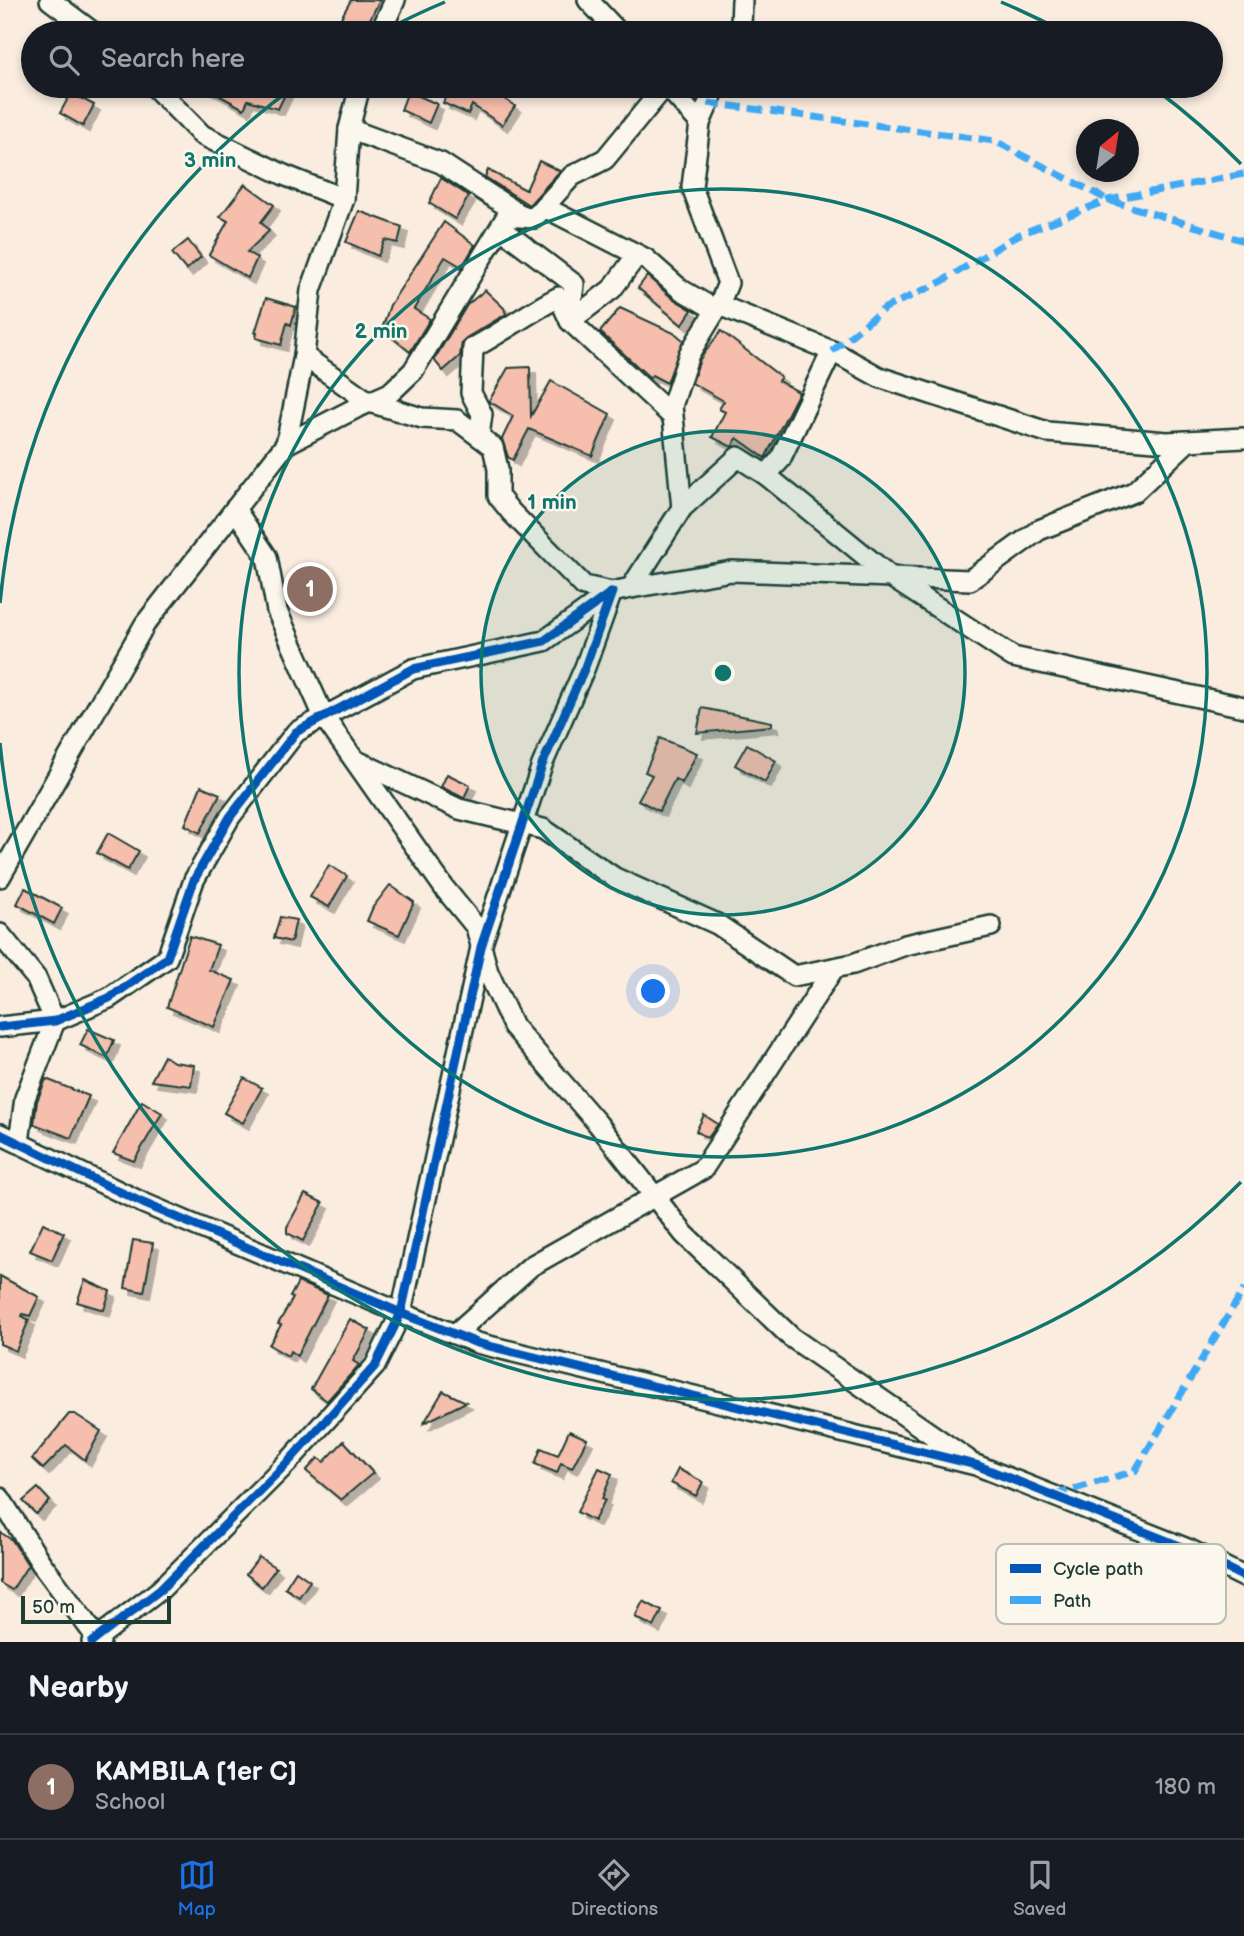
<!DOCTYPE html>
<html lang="en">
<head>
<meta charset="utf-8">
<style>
	:root { --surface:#171b24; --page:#242831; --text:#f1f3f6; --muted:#9ea1a6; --line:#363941; --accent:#1a73e8 }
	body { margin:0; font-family:"Balsamiq Sans",sans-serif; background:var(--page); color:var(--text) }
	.compass { position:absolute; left:1076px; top:119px; width:63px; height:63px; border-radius:50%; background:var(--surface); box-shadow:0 4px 10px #0003; rotate:30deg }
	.scale { position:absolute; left:21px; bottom:18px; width:150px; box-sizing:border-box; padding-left:7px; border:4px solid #1f3d34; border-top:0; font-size:19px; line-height:24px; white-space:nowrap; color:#1f3d34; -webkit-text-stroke:5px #fbf7ec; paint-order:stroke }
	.you { position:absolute; left:654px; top:992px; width:24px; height:24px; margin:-18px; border:5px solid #fff; border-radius:50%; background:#1a73e8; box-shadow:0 0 0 10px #1a73e833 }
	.badge { display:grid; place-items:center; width:46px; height:46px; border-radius:50%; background:var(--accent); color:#fff; font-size:23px; font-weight:700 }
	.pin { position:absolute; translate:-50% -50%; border:4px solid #fff; box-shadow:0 2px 7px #0006 }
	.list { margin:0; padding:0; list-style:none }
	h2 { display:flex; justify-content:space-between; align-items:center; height:91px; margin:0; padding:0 28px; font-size:30px }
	h2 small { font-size:23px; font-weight:400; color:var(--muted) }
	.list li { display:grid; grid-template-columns:46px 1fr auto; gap:21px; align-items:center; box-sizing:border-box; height:105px; padding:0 28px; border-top:2px solid var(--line) }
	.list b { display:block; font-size:26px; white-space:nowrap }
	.list p { margin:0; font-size:23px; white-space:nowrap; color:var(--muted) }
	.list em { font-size:23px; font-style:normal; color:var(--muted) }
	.icon { flex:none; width:38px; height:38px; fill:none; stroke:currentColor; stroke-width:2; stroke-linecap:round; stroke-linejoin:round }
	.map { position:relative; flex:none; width:1244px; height:1642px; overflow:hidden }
	.search { position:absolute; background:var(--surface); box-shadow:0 4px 10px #0003; left:21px; right:21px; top:21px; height:77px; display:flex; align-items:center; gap:18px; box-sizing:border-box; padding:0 24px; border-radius:38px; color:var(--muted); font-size:26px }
	.sheet { height:196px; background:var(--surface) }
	nav { display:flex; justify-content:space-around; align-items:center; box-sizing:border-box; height:98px; border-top:2px solid var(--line); background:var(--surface); font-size:19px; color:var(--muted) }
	nav a { display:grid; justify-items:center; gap:4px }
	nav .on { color:var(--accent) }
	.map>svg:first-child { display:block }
</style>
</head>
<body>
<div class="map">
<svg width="1244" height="1642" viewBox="0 0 1244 1642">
	<defs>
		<filter id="shadow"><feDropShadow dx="6" dy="6" stdDeviation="0" flood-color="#0004"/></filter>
	</defs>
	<rect width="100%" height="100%" fill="#faecdf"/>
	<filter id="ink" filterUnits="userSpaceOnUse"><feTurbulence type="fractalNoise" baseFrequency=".0143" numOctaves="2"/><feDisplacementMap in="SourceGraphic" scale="14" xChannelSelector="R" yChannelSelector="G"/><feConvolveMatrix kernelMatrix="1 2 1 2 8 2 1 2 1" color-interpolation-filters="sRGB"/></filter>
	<g filter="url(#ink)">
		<g fill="#f6beac" stroke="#1f3d34" stroke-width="2" filter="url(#shadow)">
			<path d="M 351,0 L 380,0 L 370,19 L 372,21 L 368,33 L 356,33 L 338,23 Z"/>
			<path d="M 202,86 L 289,86 L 278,109 L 248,100 L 244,109 Z"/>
			<path d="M 450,86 L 485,86 L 515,106 L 502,125 L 472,105 L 468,114 L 443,103 Z"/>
			<path d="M 408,91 L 437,104 L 429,123 L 401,110 Z"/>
			<path d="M 71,93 L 94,105 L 83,126 L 60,113 Z"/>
			<path d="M 539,161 L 560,171 L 529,205 L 485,177 L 488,170 L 526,190 Z"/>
			<path d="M 441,178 L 469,196 L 455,219 L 429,203 Z"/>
			<path d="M 245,184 L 274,205 L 261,222 L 269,231 L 247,252 L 257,258 L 248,278 L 209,255 L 228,221 L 220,217 Z"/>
			<path d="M 359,211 L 402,227 L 398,243 L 385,240 L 378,256 L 346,242 Z"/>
			<path d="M 444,222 L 475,245 L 462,267 L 445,257 L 414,309 L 430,319 L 410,352 L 382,329 L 390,305 Z"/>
			<path d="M 188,240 L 201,257 L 186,270 L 172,253 Z"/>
			<path d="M 647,276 L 672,298 L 692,310 L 682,325 L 638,288 Z"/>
			<path d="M 485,290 L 504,308 L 506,314 L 466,338 L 462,342 L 460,356 L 443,371 L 434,360 L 467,305 Z"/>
			<path d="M 266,298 L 296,307 L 291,325 L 287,323 L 281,345 L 256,338 L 257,333 L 255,333 Z"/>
			<path d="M 620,308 L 676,334 L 683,340 L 667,383 L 652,375 L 650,378 L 600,332 Z"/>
			<path d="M 721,331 L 781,377 L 778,381 L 799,392 L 765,458 L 737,438 L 732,447 L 712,437 L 725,412 L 719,409 L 724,401 L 692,383 L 700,359 Z"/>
			<path d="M 530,367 L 531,416 L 551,381 L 610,414 L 592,456 L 529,429 L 513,460 L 508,457 L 502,439 L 513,416 L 489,401 L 508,368 Z"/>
			<path d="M 702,708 L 772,722 L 772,726 L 697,733 Z"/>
			<path d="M 660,738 L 697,753 L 682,783 L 675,779 L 659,811 L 638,800 L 652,775 L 645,772 Z"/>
			<path d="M 747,744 L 776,761 L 765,782 L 735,765 Z"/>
			<path d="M 447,774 L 470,785 L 464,798 L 441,787 Z"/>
			<path d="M 201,786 L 220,794 L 200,833 L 185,825 Z"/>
			<path d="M 108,833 L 139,851 L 128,870 L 97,853 Z"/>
			<path d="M 329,865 L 347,876 L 329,907 L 310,897 Z"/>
			<path d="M 390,885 L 414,902 L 399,935 L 367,921 L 373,907 Z"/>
			<path d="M 25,888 L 62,908 L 54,924 L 17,904 Z"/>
			<path d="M 280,917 L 296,920 L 291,942 L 274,938 Z"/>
			<path d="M 190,936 L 218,945 L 209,970 L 234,980 L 214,1027 L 167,1007 Z"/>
			<path d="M 88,1029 L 114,1040 L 107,1058 L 80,1045 Z"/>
			<path d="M 164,1056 L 174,1062 L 194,1065 L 191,1086 L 151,1081 Z"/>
			<path d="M 244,1078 L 262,1088 L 243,1123 L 224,1113 Z"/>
			<path d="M 46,1079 L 89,1096 L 71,1138 L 34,1124 L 37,1101 Z"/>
			<path d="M 142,1101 L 162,1113 L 134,1161 L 113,1153 Z"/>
			<path d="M 704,1115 L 718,1124 L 708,1138 L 696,1131 Z"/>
			<path d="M 305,1194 L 323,1203 L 303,1241 L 287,1233 L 287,1227 Z"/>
			<path d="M 43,1223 L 64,1233 L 52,1260 L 30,1251 Z"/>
			<path d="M 133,1240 L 153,1243 L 144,1292 L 125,1288 Z"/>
			<path d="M 0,1276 L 39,1297 L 30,1316 L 23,1314 L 22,1316 L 29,1320 L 16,1351 L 0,1344 Z"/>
			<path d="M 85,1280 L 110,1291 L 104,1310 L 77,1302 Z"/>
			<path d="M 298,1282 L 328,1295 L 297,1356 L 290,1351 L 288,1356 L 269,1345 L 281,1325 L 278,1324 L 293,1298 L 290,1297 Z"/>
			<path d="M 350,1319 L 370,1330 L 353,1361 L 359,1365 L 327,1401 L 311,1389 Z"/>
			<path d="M 443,1391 L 466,1402 L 424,1423 Z"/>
			<path d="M 69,1414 L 75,1414 L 101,1431 L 85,1460 L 66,1445 L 43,1469 L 32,1459 Z"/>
			<path d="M 569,1431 L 587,1439 L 572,1468 L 561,1463 L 557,1473 L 535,1464 L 541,1448 L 558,1455 Z"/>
			<path d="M 344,1441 L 373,1473 L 341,1500 L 306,1471 L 318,1458 L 324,1462 Z"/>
			<path d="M 599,1468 L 612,1474 L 602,1499 L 605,1500 L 594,1521 L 577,1512 Z"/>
			<path d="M 678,1469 L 703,1482 L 696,1496 L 671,1483 Z"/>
			<path d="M 38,1488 L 50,1501 L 36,1514 L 23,1501 Z"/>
			<path d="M 0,1532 L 12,1540 L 28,1565 L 12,1590 L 0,1583 Z"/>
			<path d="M 259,1557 L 276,1568 L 262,1587 L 246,1574 Z"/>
			<path d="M 296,1571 L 310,1581 L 299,1597 L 285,1588 Z"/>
			<path d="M 643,1601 L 662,1611 L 654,1627 L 635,1617 Z"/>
		</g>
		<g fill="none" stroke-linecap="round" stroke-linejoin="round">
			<defs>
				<g id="street">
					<path d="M 50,0 L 94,33"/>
					<path d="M 588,0 L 619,33"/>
					<path d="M 380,33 L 395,0"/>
					<path d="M 738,33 L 741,26 L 742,0"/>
					<path d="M 154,86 L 202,135 L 284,175 L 344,199"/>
					<path d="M 667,86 L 700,123 L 692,187 L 728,283 L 719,305 L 689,354 L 672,406 L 682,508"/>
					<path d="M 700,123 L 716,86"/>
					<path d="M 349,129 L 441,163 L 522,216"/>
					<path d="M 544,207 L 646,259 L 680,289 L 716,310"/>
					<path d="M 500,228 L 574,284 L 570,321 L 672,416"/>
					<path d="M 719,305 L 832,351 L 879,377 L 1047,432 L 1167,442 L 1244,438"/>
					<path d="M 304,356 L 369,402 L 422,418 L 457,420 L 493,447 L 498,469 L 498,496 L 511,512 L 584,586 L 612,592 L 631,588 L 682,508 L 738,457 L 766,475 L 780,460 L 832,351"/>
					<path d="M 479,436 L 482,414 L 471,393 L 473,348 C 503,332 529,312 559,297 L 570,321 L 612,289 L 637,255"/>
					<path d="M 286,444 L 356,408 L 390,393 L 413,371 L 507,216 L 534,218 L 572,176 L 605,159 L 665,86"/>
					<path d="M 766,475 L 891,577 L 1013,657 L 1244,707"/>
					<path d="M 235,509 L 267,557 L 277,611 L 324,717 L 445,889 L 476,927 L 488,972 L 513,1026 L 598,1124 L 684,1234 L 791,1337 L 967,1459"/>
					<path d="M 631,588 L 732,571 L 970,580 L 1039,530 L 1134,492 L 1188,441"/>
					<path d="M 355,760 L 459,809 L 543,829 L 615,878 L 717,924 L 794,976 L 853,964 L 905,945 L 991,926"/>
					<path d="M 0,877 L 145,624 L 286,444 L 304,356 L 311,290 L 344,199 L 349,129 L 360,86"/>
					<path d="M 0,934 L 36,978 L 55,1021 L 25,1098 L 19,1142"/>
					<path d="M 0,1027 L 55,1021 L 109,998 L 167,958 L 194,880 L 230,817 L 296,732 L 413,669 L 544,641 L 612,592 L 585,667 L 542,765 L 481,947 L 401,1313 L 375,1366 L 290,1460 L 160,1590 L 92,1642"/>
					<path d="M 0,1134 L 143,1203 L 401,1313 L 477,1343 L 976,1465 L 1190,1550 L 1244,1577"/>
					<path d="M 455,1334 L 531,1266 L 703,1169 L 834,968"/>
					<path d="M 0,1498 L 41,1563 L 100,1642"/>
				</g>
			</defs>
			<use href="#street" stroke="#1f3d34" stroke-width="24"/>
			<use href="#street" stroke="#fbf7ec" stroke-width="19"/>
			<g stroke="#3fa9f5" stroke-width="7" stroke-dasharray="14 7" stroke-linecap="butt">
				<path d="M 708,103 L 995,141 L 1108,200 L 1244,241"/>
				<path d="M 832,351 L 885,308 L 941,282 L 1018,235 L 1108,200 L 1244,174"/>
				<path d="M 1054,1495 L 1135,1471 L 1244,1289"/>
			</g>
			<defs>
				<g id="cycleway">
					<path d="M 0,1027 L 55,1021 L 109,998 L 167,958 L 194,880 L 230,817 L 296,732 L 413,669 L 544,641 L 612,592 L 585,667 L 542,765 L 481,947 L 401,1313 L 375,1366 L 290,1460 L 160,1590 L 92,1642"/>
					<path d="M 0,1134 L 143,1203 L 401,1313 L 477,1343 L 976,1465 L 1190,1550 L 1244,1577"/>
				</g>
			</defs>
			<use href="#cycleway" stroke="#fbf7ec" stroke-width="13"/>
			<use href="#cycleway" stroke="#0057b8" stroke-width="9"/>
		</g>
	</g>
	<circle cx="723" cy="673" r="242" fill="#0f766e" fill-opacity=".12"/>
	<g fill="none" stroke="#0f766e" stroke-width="3.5">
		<circle cx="723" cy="673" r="242"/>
		<circle cx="723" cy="673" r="484"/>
		<path d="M1241 1182A726 726 0 0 1 0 743M0 603A726 726 0 0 1 291 89M382 32A726 726 0 0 1 445 2M1001 2A726 726 0 0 1 1064 32M1155 89A726 726 0 0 1 1241 164"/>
	</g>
	<rect x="996" y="1544" width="230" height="80" rx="10" fill="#fbf7ec" stroke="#b9bfb5" stroke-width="2"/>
	<rect x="1010" y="1564" width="31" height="9" fill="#0057b8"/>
	<rect x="1010" y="1596" width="31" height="8" fill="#3fa9f5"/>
	<g font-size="19" fill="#1f3d34">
		<text x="1053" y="1575">Cycle path</text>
		<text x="1053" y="1607">Path</text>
	</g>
	<circle cx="723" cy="673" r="10" fill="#0f766e" stroke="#fbf7ec" stroke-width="3.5"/>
	<g font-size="21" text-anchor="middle" font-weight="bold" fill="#0f766e" stroke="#fbf7ec" stroke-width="5" stroke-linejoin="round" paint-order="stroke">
		<text x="210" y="167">3 min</text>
		<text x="381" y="338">2 min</text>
		<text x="552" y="509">1 min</text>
	</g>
</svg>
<svg class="compass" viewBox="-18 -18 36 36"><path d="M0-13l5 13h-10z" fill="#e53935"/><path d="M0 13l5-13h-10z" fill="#9ea1a6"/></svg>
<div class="scale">50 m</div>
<div class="you"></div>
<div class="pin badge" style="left:310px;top:589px;background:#8d6e63">1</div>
<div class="search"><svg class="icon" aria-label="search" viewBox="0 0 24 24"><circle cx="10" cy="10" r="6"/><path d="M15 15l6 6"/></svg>Search here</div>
</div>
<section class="sheet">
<h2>Nearby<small></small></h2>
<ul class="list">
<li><span class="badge" style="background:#8d6e63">1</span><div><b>KAMBILA [1er C]</b><p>School</p></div><em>180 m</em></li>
</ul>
</section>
<nav>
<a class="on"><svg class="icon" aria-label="map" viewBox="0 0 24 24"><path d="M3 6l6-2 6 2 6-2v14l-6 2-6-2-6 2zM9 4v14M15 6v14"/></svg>Map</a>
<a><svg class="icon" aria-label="directions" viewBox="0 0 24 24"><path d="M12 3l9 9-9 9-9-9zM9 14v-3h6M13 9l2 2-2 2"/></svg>Directions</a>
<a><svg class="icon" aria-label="saved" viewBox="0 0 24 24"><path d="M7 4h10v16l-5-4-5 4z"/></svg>Saved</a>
</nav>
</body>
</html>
